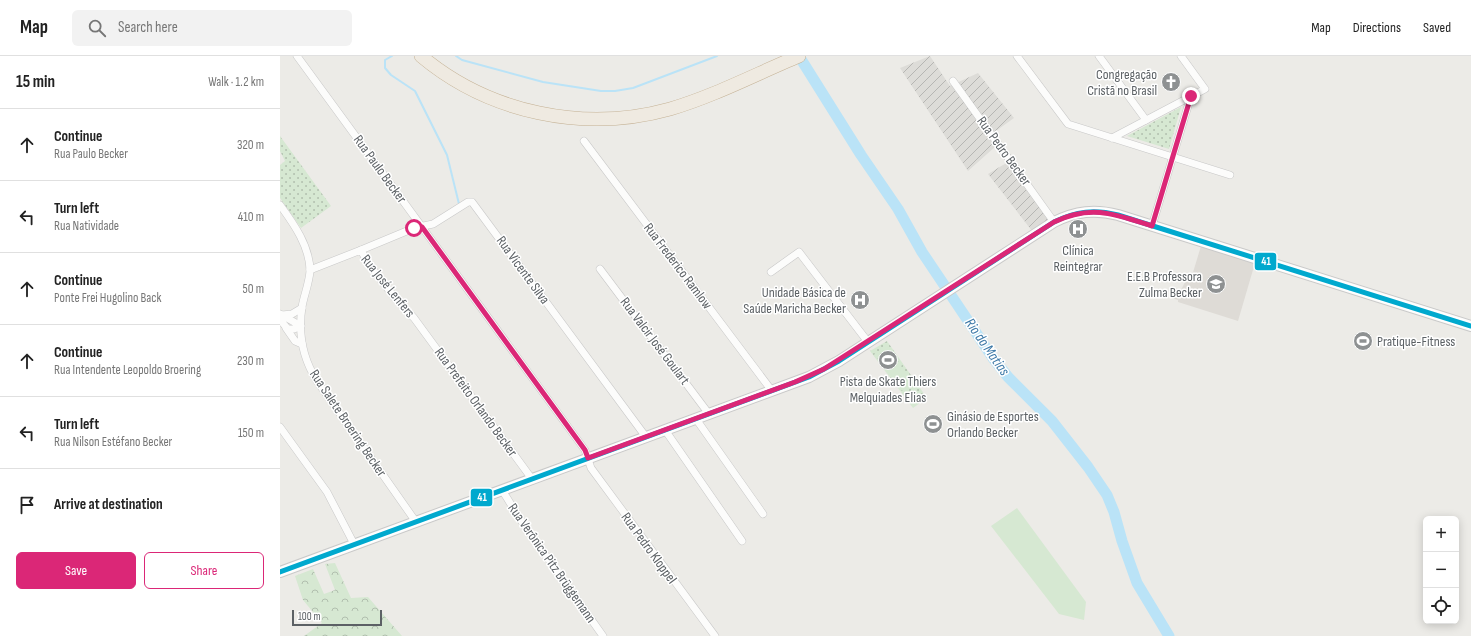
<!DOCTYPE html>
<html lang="en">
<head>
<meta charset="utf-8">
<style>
	:root { --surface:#fff; --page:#f2f2f2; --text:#222; --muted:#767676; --line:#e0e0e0; --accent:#db2777 }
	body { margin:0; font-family:"Sofia Sans Condensed",sans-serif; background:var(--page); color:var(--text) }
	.controls { position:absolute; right:12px; bottom:12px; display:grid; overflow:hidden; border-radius:6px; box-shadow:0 2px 10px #0003 }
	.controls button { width:36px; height:36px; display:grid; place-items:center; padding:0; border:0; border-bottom:1px solid var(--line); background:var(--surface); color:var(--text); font:20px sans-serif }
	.scale { position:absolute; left:12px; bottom:10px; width:90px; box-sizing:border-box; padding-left:4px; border:2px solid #5c6165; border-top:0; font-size:11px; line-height:14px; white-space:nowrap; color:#5c6165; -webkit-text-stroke:3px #fff; paint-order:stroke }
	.stop { position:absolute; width:12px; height:12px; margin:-9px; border:3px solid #db2777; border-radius:50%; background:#fff }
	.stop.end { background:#db2777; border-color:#fff; box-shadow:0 1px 4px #0008 }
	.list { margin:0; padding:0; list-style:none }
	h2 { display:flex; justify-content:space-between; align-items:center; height:52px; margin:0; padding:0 16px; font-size:17px }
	h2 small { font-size:13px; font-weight:400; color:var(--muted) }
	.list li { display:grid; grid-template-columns:26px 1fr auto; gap:12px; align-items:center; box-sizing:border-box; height:72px; padding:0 16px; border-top:1px solid var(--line) }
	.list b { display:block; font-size:15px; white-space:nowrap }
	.list p { margin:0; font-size:13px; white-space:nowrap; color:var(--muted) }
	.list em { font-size:13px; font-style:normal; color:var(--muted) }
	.actions { display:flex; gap:8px; padding:12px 16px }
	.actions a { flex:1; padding:9px 0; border:1px solid var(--accent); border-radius:6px; text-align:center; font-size:14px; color:var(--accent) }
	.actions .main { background:var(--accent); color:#fff }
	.icon { flex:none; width:22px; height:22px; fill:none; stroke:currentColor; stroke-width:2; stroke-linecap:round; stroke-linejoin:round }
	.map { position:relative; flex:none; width:1191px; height:580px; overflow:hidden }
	header { display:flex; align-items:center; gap:24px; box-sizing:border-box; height:56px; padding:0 20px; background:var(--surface); border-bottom:1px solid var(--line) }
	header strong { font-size:19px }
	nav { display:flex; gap:22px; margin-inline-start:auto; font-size:14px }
	.search { width:280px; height:36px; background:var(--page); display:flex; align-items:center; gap:10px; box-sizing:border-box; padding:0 14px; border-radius:6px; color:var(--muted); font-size:15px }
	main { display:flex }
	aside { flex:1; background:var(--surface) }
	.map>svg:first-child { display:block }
</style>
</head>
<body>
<header>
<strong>Map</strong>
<div class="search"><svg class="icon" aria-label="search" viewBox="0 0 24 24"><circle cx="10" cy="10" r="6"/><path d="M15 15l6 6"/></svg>Search here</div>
<nav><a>Map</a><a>Directions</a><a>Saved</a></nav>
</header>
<main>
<aside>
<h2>15 min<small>Walk · 1.2 km</small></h2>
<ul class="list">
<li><svg class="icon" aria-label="ahead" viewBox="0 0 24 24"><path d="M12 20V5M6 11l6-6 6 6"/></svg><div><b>Continue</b><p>Rua Paulo Becker</p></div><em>320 m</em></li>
<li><svg class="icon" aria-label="left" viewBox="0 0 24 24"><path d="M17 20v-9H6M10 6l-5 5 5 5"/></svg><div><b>Turn left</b><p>Rua Natividade</p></div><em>410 m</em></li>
<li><svg class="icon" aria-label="ahead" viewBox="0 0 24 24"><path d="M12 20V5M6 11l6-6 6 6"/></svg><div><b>Continue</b><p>Ponte Frei Hugolino Back</p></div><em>50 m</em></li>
<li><svg class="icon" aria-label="ahead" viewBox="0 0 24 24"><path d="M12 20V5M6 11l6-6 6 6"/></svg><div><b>Continue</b><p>Rua Intendente Leopoldo Broering</p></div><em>230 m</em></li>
<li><svg class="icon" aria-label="left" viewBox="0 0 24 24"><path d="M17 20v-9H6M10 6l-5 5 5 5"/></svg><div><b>Turn left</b><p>Rua Nilson Estéfano Becker</p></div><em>150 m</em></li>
<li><svg class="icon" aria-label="arrive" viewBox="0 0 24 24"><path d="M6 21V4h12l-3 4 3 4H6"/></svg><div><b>Arrive at destination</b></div></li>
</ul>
<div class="actions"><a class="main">Save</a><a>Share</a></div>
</aside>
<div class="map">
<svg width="1191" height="580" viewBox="0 0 1191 580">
	<defs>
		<pattern id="industrial-furrows" width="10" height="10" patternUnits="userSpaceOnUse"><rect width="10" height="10" fill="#dddcd8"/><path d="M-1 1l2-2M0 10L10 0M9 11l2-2" fill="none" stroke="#b6b6b3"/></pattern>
		<pattern id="forest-crowns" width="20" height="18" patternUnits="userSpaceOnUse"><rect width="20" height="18" fill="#d6e8d2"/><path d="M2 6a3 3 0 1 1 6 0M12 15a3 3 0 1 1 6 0" fill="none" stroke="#b1bfae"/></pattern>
		<pattern id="park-dots" width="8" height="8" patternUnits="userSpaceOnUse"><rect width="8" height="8" fill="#d6e8d2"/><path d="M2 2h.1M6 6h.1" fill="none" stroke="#b1bfae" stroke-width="1.8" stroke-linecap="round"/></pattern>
	</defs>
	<rect width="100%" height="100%" fill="#ecebe7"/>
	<g fill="url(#industrial-furrows)">
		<path d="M 650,0 L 670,30 L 698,17 L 734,62 L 709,80 L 716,90 L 688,115 L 620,12 Z"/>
		<path d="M 728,106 L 770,163 L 752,175 L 708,118 Z"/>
	</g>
	<path fill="#dedbd6" d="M 921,190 L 975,207 L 958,265 L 898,246 L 898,244 L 892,242 L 895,232 L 901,234 L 907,222 L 911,223 Z"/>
	<path fill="url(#forest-crowns)" d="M 55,507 L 71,542 L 88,541 L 122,580 L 24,580 L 42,567 L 23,544 L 15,520 L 33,513 L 44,538 L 55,534 L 45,508 Z"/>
	<g fill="url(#park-dots)">
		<path d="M 901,51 L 889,93 L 847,80 Z"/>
		<path d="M 0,80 L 51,150 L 21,172 L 0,142 L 0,109 L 5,105 L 0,95 Z"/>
		<path d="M 607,285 L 647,342 L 633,352 L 590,295 Z"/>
	</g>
	<g fill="#d6e8d2">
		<path d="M 607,290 L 622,310 L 619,312 L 632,328 L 622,335 L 610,319 L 617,313 L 609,318 L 594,298 Z"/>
		<path d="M 637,336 L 642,342 L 632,349 L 628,343 Z"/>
		<path d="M 737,452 L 806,546 L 804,564 L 779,558 L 711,470 Z"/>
	</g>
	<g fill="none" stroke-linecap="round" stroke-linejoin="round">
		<g stroke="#bae3f7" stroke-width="2">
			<path d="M 112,0 L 105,4 L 105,12 L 111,19 L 135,35 L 167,99 L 179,148"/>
			<path d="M 176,0 L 182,4 L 263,26 L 321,35 L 335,35 L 353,32 L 437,0"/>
		</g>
		<path stroke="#bae3f7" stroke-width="11" d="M 519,0 L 581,99 L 618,153 L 642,196 L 713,302 L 728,321 L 772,365 L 808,411 L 827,439 L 834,456 L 842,485 L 857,527 L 889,580"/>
		<defs>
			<g id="street">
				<path d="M 17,0 L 305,394 L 311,412 L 435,580"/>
				<path d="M 737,0 L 788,68 L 950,119"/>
				<path d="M 819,0 L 866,64"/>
				<path d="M 673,25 L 774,166"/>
				<path d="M 832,82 L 925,33 L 901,0"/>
				<path d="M 304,85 L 492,335"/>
				<path d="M 0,149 C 14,168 30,191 30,215 C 29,228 24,239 22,251 C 18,277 23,303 37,325 L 136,466"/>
				<path d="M 872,170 L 911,40"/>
				<path d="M 81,194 L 134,172 L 153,168 L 188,146 L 192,146 L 366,381"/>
				<path d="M 320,213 L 429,358"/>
				<path d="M 30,214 L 81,194 L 88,207 L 115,242 L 134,262 L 252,423"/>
				<path d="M 491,216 L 519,196 L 588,286"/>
				<path d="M 0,258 L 21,270 L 14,273 L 8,273 L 0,264"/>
				<path d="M 2,259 L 12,258 L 22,252"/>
				<path d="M 6,272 L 15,285 L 22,288"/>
				<path d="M 416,363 L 483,458"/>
				<path d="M 0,371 L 47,436 L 74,488"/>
				<path d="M 385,374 L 462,485"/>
				<path d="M 222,434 L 240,463 L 323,580"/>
			</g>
			<path id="secondary" d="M 0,516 L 529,321 L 559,305 L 774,166 C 796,155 815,153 838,159 L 1191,270"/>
			<path id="highway" d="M 141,0 C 209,57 304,77 390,53 C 434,40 476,18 519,0"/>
		</defs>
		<use href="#street" stroke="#c8c8c8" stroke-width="8"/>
		<use href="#secondary" stroke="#c9c9c9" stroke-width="12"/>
		<use href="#highway" stroke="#c4b194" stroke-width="14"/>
		<use href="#street" stroke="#fcfcfb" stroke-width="7"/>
		<use href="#secondary" stroke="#fcfcfb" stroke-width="10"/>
		<use href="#highway" stroke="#efeae1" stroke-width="13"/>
		<defs>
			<path id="bus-1" d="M 0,516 L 529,321 L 559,305 L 774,166 C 796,155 815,153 838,159 L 1191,270"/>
		</defs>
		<use href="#bus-1" stroke="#fff" stroke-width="8"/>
		<use href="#bus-1" stroke="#00a9ce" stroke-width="5"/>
	</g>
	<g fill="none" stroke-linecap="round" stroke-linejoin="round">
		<path stroke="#db2777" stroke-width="5" d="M 134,172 L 142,171 L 305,394 L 308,402 L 515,326 L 544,313 L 774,166 C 811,148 835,158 872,170 L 911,40"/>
	</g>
	<defs>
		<symbol id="church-disc" viewBox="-11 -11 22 22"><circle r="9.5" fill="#8e9192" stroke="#fff"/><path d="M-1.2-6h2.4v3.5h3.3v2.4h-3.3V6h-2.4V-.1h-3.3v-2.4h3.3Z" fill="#fff"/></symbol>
		<symbol id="hospital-disc" viewBox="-11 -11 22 22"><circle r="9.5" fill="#8e9192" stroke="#fff"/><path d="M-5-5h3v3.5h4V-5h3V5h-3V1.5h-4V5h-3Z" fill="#fff"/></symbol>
		<symbol id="school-disc" viewBox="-11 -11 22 22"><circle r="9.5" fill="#8e9192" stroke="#fff"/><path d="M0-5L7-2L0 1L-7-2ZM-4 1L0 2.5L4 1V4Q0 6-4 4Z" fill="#fff"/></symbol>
		<symbol id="stadium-disc" viewBox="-11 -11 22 22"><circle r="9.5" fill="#8e9192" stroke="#fff"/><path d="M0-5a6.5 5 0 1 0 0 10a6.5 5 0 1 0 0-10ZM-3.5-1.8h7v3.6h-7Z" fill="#fff"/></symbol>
	</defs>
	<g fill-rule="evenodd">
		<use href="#church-disc" x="880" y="15" width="22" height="22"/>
		<use href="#hospital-disc" x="787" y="162" width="22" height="22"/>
		<use href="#school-disc" x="925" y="217" width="22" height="22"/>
		<use href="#hospital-disc" x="569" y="233" width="22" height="22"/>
		<use href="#stadium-disc" x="1072" y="274" width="22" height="22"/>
		<use href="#stadium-disc" x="597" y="293" width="22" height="22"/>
		<use href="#stadium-disc" x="642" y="357" width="22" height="22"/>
	</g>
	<g text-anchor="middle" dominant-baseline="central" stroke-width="3" stroke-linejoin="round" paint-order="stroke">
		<g font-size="14" fill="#5c6165" stroke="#fff" text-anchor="end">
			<text x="877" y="18">Congregação<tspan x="877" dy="16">Cristã no Brasil</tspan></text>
			<text x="798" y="194" text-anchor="middle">Clínica<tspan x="798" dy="16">Reintegrar</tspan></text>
			<text x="922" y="220">E.E.B Professora<tspan x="922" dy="16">Zulma Becker</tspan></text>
			<text x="566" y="236">Unidade Básica de<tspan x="566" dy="16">Saúde Maricha Becker</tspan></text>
			<text x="1097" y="285" text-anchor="start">Pratique-Fitness</text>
			<text x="608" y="325" text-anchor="middle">Pista de Skate Thiers<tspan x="608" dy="16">Melquiades Elias</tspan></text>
			<text x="667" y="360" text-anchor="start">Ginásio de Esportes<tspan x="667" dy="16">Orlando Becker</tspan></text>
		</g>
		<g font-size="14" fill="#5c6165" stroke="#fff">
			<text transform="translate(724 95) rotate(54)">Rua Pedro Becker</text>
			<text transform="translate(100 113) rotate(54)">Rua Paulo Becker</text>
			<text transform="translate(398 210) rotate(53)">Rua Frederico Ramlow</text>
			<text transform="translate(243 214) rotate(54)">Rua Vicente Silva</text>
			<text transform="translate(108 230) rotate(51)">Rua José Lenfers</text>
			<text transform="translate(375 285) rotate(53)">Rua Valcir José Goulart</text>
			<text transform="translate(196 346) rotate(54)">Rua Prefeito Orlando Becker</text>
			<text transform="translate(68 367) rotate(56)">Rua Salete Broering Becker</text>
			<text transform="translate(369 492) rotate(54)">Rua Pedro Kloppel</text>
			<text transform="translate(272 507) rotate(55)">Rua Verônica Pitz Brüggemann</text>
		</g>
		<g font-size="15" font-style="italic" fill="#3e7aa8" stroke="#fff">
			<text transform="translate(707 291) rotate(55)">Rio do Matias</text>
		</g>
	</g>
	<g stroke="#fff" stroke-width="1.5">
		<rect x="974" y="196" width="23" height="19" rx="4" fill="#00a9ce"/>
		<rect x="190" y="432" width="23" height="19" rx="4" fill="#00a9ce"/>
	</g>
	<g font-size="11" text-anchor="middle" font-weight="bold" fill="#fff">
		<text x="986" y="209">41</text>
		<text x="202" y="445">41</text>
	</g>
</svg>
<div class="controls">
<button>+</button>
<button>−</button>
<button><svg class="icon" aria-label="locate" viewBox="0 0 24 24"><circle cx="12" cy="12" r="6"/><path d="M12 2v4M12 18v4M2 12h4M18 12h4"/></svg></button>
</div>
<div class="scale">100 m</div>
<div class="stop" style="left:134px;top:172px"></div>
<div class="stop end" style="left:911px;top:40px"></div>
</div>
</main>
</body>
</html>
